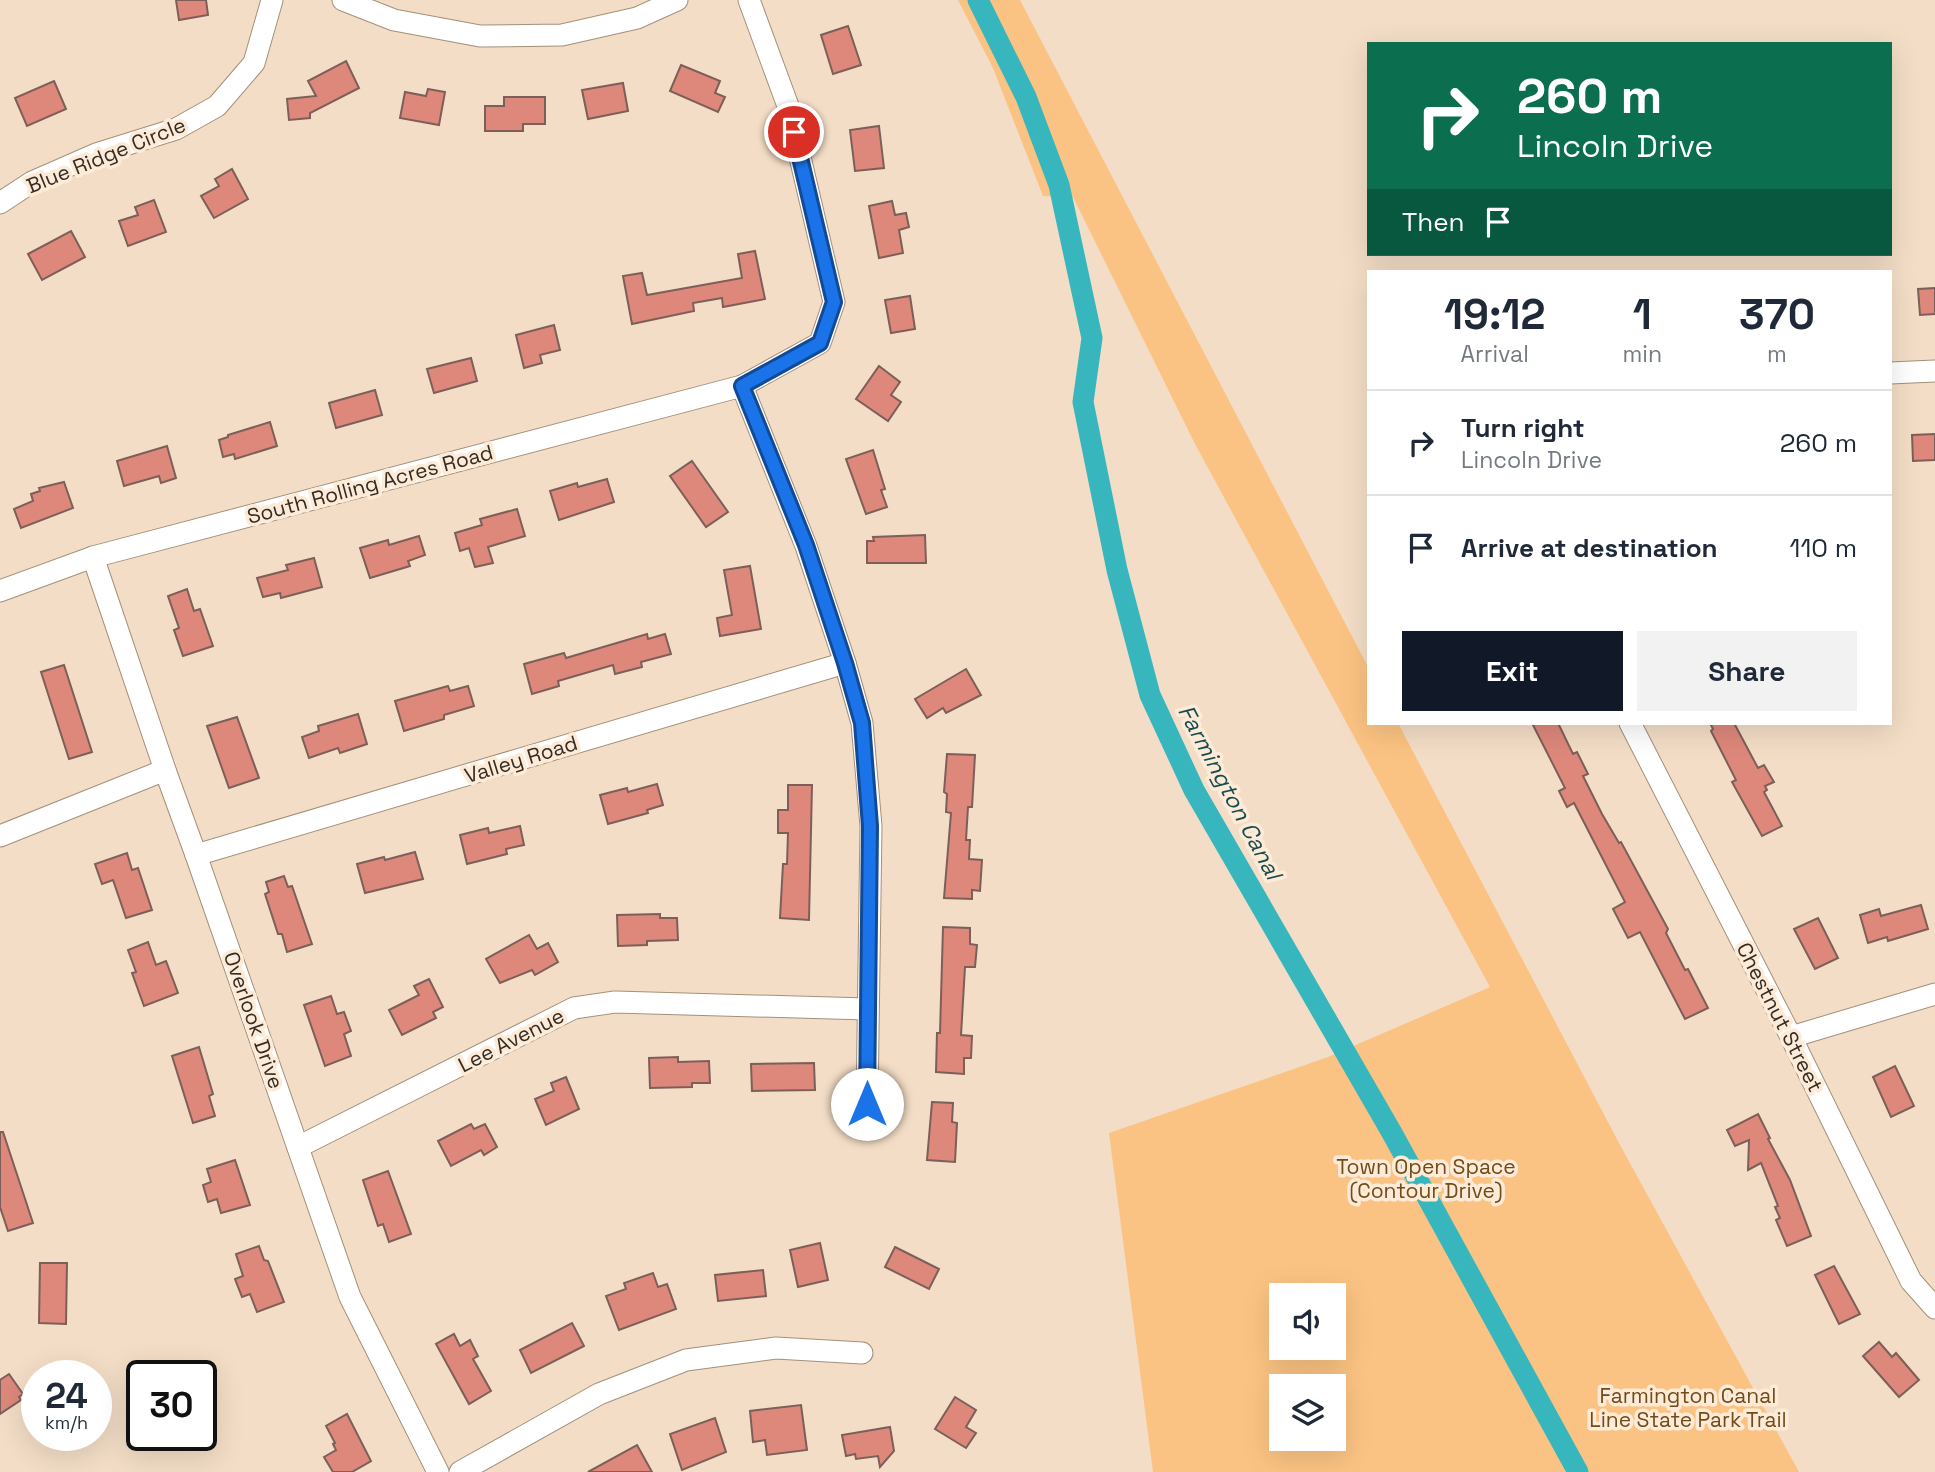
<!DOCTYPE html>
<style>
body{margin:0;font-family:"Space Grotesk",sans-serif;background:#f2f2f3;color:#1f2937;height:100vh;display:flex;flex-direction:column;font-size:26px;white-space:nowrap}
*{box-sizing:border-box;margin:0}
p{font-size:23px;color:#747a83}
.icon{flex:none;width:38px;height:38px;fill:none;stroke:currentColor;stroke-width:2;stroke-linecap:round;stroke-linejoin:round}
.map{position:relative;flex:1;overflow:hidden}
.details{position:absolute;left:1367px;top:270px;width:525px;height:455px;display:flex;flex-direction:column;background:#fff;border-radius:0px;box-shadow:0 7px 28px #0002}
.details>*{flex:none}
.guide{position:absolute;left:1367px;top:42px;width:525px;height:214px;border-radius:0px;box-shadow:0 7px 28px #0002;background:#0b6e4f;color:#fff;overflow:hidden}
.tools{position:absolute;left:1269px;top:1283px;display:grid;gap:14px}
.tools a{display:grid;place-items:center;width:77px;height:77px;border-radius:0px;background:#fff;box-shadow:0 7px 28px #0002;font-size:35px}
.speed{position:absolute;left:21px;top:1360px;display:flex;gap:14px;font-size:35px;font-weight:700;text-align:center}
.speed>*{display:grid;place-content:center;width:91px;height:91px;border-radius:50%;background:#fff;box-shadow:0 7px 28px #0002;line-height:1}
.speed small{font-size:18px;font-weight:400}
.speed .limit{border:4px solid #111;border-radius:10px;background:#fff;color:#111}
.pin{position:absolute;display:grid;place-items:center;width:60px;height:60px;color:#fff;margin:-30px;border:4px solid #fff;border-radius:50%;box-shadow:0 2px 7px #0007}
.me{position:absolute;width:77px;margin:-38px;rotate:0deg;stroke-linejoin:round;filter:drop-shadow(0 0 5px #0008)}
.turn{display:flex;align-items:center;gap:24px;height:147px;padding:0 35px;font-size:32px}
.turn .icon{width:91px;height:91px;stroke-width:2.5}
.turn b{display:block;font-size:49px;line-height:60px}
.then{display:flex;align-items:center;height:66px;padding:0 35px;background:#0003;gap:14px;font-size:26px}
.eta{display:flex;justify-content:space-evenly;align-items:center;height:119px;text-align:center}
.eta b{font-size:42px;font-weight:600;line-height:49px}
.cta{display:flex;gap:14px;margin-top:auto;padding:14px 35px}
.cta a{flex:1;height:80px;border-radius:0px;background:#111827;color:#fff;font-size:28px;font-weight:600;line-height:80px;text-align:center}
.cta a+a{background:#f2f2f3;color:#1f2937}
ul{padding:0;list-style:none}
li{display:flex;align-items:center;gap:21px;height:105px;padding:0 35px;border-top:2px solid #e0e1e3}
li div{flex:1}
li b{display:block;font-size:26px}
li em{font-style:normal}
.map>svg:first-child{display:block}
.green{fill:#fbc383;fill-rule:evenodd}
.lines{fill:none;stroke-linecap:round;stroke-linejoin:round}
.canal{stroke:#37b7bd;stroke-width:21}
.building{fill:#dd887b;stroke:#7d5f5a;stroke-width:2}
.minor-casing{stroke:#a4907a;stroke-width:23}
.minor{stroke:#fff;stroke-width:21}
.route-casing{stroke:#114b97;stroke-width:18}
.route{stroke:#1a73e8;stroke-width:12}
.labels{text-anchor:middle;dominant-baseline:central;stroke-width:7;stroke-linejoin:round;paint-order:stroke}
.street-label{font-size:21px;fill:#352d24;stroke:#fdebd8}
.park-label{font-size:21px;fill:#714b19;stroke:#fdebd8}
.water-label{font-size:23px;font-style:italic;fill:#184d50;stroke:#fdebd8}
</style>
<div class="map">
<svg width="1935" height="1472" viewBox="0 0 1935 1472">
<rect width="100%" height="100%" fill="#f3ddc6"/>
<path class="green" d="M958 0H1020L1368 667V723H1398L1619 1143 1799 1472H1153L1109 1133 1328 1057 1490 987 1195 444 1073 197 1043 196 993 68ZM1281 1295H1334V1348H1281ZM1281 1386H1334V1438H1281Z"/>
<g class="lines">
<polyline class="canal" points="978,0 1026,97 1059,185 1092,338 1083,402 1117,570 1150,695 1194,790 1392,1133 1578,1472"/>
</g>
<g class="building">
<polygon points="176,0 206,0 208,15 179,20"/>
<polygon points="848,26 861,65 833,74 821,35"/>
<polygon points="346,61 359,88 310,113 310,118 289,120 287,99 316,96 308,81"/>
<polygon points="681,65 720,81 715,93 725,97 718,112 670,91"/>
<polygon points="54,81 66,109 27,126 15,98"/>
<polygon points="623,83 628,111 588,119 582,90"/>
<polygon points="428,89 445,92 439,125 400,118 405,92 426,96"/>
<polygon points="504,97 545,97 545,124 523,124 523,131 485,131 485,106 504,106"/>
<polygon points="879,126 884,168 855,171 850,130"/>
<polygon points="232,169 248,199 214,218 201,196 219,186 215,179"/>
<polygon points="154,200 166,232 128,246 119,221 138,215 135,207"/>
<polygon points="892,201 895,215 906,213 909,227 899,230 903,253 879,258 869,206"/>
<polygon points="71,231 85,257 42,280 28,254"/>
<polygon points="755,251 765,299 723,307 722,298 693,303 694,311 632,324 623,276 642,273 647,295 742,278 738,254"/>
<polygon points="1935,288 1935,314 1920,315 1918,289"/>
<polygon points="910,296 915,329 891,333 885,300"/>
<polygon points="554,325 560,350 540,355 542,363 524,368 516,335"/>
<polygon points="471,358 477,381 434,393 427,369"/>
<polygon points="879,366 900,382 891,395 901,402 888,421 856,399"/>
<polygon points="375,390 382,415 336,428 329,403"/>
<polygon points="270,422 277,446 235,459 234,454 223,457 219,440 228,437 228,435"/>
<polygon points="1935,434 1935,460 1913,461 1912,435"/>
<polygon points="167,446 176,478 161,483 159,476 124,486 117,461"/>
<polygon points="873,450 885,489 881,490 887,507 866,514 846,459"/>
<polygon points="692,461 728,512 706,527 670,476"/>
<polygon points="607,479 614,502 559,520 550,491 577,483 578,487"/>
<polygon points="64,482 73,508 21,528 14,509 33,501 31,494 40,491 39,488"/>
<polygon points="517,509 525,536 488,547 493,563 475,567 469,548 460,551 455,533 482,525 480,519"/>
<polygon points="925,535 926,563 867,563 867,541 874,541 873,537"/>
<polygon points="419,536 425,555 408,561 410,566 370,578 360,548 388,540 389,545"/>
<polygon points="314,558 322,587 281,598 280,593 263,597 257,578 288,570 286,565"/>
<polygon points="750,566 761,629 720,636 717,618 732,615 724,570"/>
<polygon points="187,589 194,611 200,609 213,646 183,656 174,630 179,628 168,596"/>
<polygon points="647,634 648,639 665,634 671,654 641,662 642,667 615,674 613,665 558,681 559,686 532,694 524,664 564,653 566,658"/>
<polygon points="64,665 92,752 69,759 41,672"/>
<polygon points="966,669 981,695 946,713 943,708 927,718 915,699"/>
<polygon points="448,686 450,691 468,686 474,706 444,715 444,719 404,731 395,701"/>
<polygon points="358,714 367,744 340,753 338,748 309,758 302,737 319,731 318,726"/>
<polygon points="237,717 259,778 229,788 207,726"/>
<polygon points="1532,723 1558,723 1573,754 1577,752 1588,774 1583,776 1602,814 1619,843 1621,842 1668,929 1666,933 1685,970 1688,969 1708,1008 1685,1019 1640,932 1628,938 1613,909 1625,902 1574,803 1567,807 1559,791 1565,788"/>
<polygon points="1710,723 1734,723 1758,768 1764,765 1774,782 1765,786 1767,790 1764,792 1782,826 1762,836 1732,782 1736,780 1711,731 1713,729"/>
<polygon points="947,754 975,755 972,807 968,807 966,840 970,840 969,859 982,860 980,891 972,890 972,899 944,898 951,813 946,812 947,794 944,792"/>
<polygon points="657,784 663,805 647,810 648,813 608,824 600,795 627,788 628,792"/>
<polygon points="788,785 812,785 809,920 780,918 783,864 787,864 788,833 778,833 778,810 788,810"/>
<polygon points="520,826 524,845 506,849 507,854 467,864 460,835 488,828 489,833"/>
<polygon points="415,852 423,879 365,893 357,864 384,857 385,860"/>
<polygon points="127,853 132,870 138,868 152,910 126,918 113,880 102,884 95,864"/>
<polygon points="284,876 288,887 292,886 312,944 287,952 282,934 278,934 265,894 269,892 266,882"/>
<polygon points="1921,905 1928,929 1888,941 1887,937 1868,943 1860,915 1879,909 1881,916"/>
<polygon points="660,914 660,918 677,918 678,940 647,941 647,945 618,946 617,915"/>
<polygon points="1818,918 1838,958 1815,969 1794,929"/>
<polygon points="943,927 970,928 970,944 977,945 975,967 965,967 961,1035 972,1036 971,1058 964,1058 964,1074 936,1072 937,1033 940,1033"/>
<polygon points="529,935 537,949 548,943 558,962 535,975 532,970 500,983 486,959"/>
<polygon points="148,942 156,965 166,961 178,993 144,1006 132,973 136,972 128,950"/>
<polygon points="429,979 443,1007 433,1012 436,1018 402,1035 389,1010 419,995 414,986"/>
<polygon points="331,996 337,1014 344,1012 351,1031 344,1034 351,1056 325,1066 304,1005"/>
<polygon points="199,1047 213,1094 209,1096 215,1116 193,1123 172,1056"/>
<polygon points="678,1057 678,1062 709,1061 710,1083 692,1083 692,1087 650,1088 649,1058"/>
<polygon points="814,1063 815,1090 752,1091 751,1064"/>
<polygon points="1895,1066 1914,1106 1891,1117 1873,1077"/>
<polygon points="566,1077 579,1109 546,1125 535,1099 554,1091 551,1083"/>
<polygon points="932,1102 953,1103 952,1122 957,1123 955,1162 927,1160"/>
<polygon points="1758,1114 1770,1138 1768,1139 1790,1180 1811,1236 1787,1246 1776,1220 1780,1218 1775,1207 1778,1206 1761,1163 1748,1170 1749,1140 1735,1146 1727,1130"/>
<polygon points="471,1124 474,1129 485,1124 497,1147 484,1155 481,1150 451,1166 438,1141"/>
<polygon points="0,1132 3,1132 33,1223 8,1231 0,1207"/>
<polygon points="235,1160 250,1205 221,1213 217,1199 208,1202 203,1185 211,1182 207,1169"/>
<polygon points="388,1171 411,1234 389,1242 383,1224 378,1226 363,1180"/>
<polygon points="820,1243 828,1280 798,1287 790,1250"/>
<polygon points="259,1246 264,1260 268,1261 284,1302 257,1312 250,1294 242,1297 235,1279 243,1276 236,1254"/>
<polygon points="895,1247 939,1269 929,1289 885,1267"/>
<polygon points="40,1263 67,1263 66,1324 39,1323"/>
<polygon points="1834,1266 1860,1314 1839,1324 1815,1275"/>
<polygon points="763,1270 766,1296 718,1301 715,1275"/>
<polygon points="653,1273 658,1287 667,1284 676,1309 619,1330 606,1296 626,1289 624,1283"/>
<polygon points="572,1323 584,1346 531,1373 520,1350"/>
<polygon points="454,1334 460,1346 470,1340 478,1356 473,1359 491,1391 469,1404 436,1344"/>
<polygon points="1879,1342 1892,1357 1896,1353 1919,1380 1899,1397 1863,1356"/>
<polygon points="9,1374 23,1394 19,1397 21,1400 0,1414 0,1380"/>
<polygon points="955,1397 976,1410 966,1427 976,1433 966,1448 935,1429"/>
<polygon points="801,1405 807,1450 767,1455 765,1440 753,1442 750,1411"/>
<polygon points="347,1414 371,1461 352,1472 333,1472 324,1457 336,1450 333,1444 335,1443 326,1426"/>
<polygon points="715,1418 726,1452 682,1470 670,1434"/>
<polygon points="890,1427 894,1451 880,1467 878,1456 856,1459 855,1454 846,1456 842,1435"/>
<polygon points="637,1445 652,1472 588,1472"/>
</g>
<g class="lines">
<defs>
<g id="minor">
<polyline points="343,0 394,20 480,36 562,35 637,18 677,0"/>
<polyline points="0,203 32,182 96,154 176,129 217,106 254,63 272,0"/>
<polyline points="1890,373 1935,371"/>
<polyline points="742,386 806,546 845,663 862,723 871,826 867,1104"/>
<polyline points="93,557 165,770 196,855 350,1297 438,1472"/>
<polyline points="0,591 93,557 742,386 820,343 834,302 788,106 749,0"/>
<polyline points="1630,723 1791,1037 1911,1281 1935,1308"/>
<polyline points="0,836 165,770"/>
<polyline points="196,855 845,663"/>
<polyline points="1791,1037 1935,994"/>
<polyline points="298,1147 574,1008 615,1002 867,1009"/>
<polyline points="460,1472 599,1394 686,1360 776,1348 862,1353"/>
</g>
</defs>
<use href="#minor" class="minor-casing"/>
<use href="#minor" class="minor"/>
</g>
<g class="lines">
<defs>
<polyline id="route" points="794,132 834,302 820,343 742,386 806,545 845,663 862,723 870,826 867,1104"/>
</defs>
<use href="#route" class="route-casing"/>
<use href="#route" class="route"/>
</g>
<g class="labels">
<g class="street-label">
<text transform="translate(106 155) rotate(-22)">Blue Ridge Circle</text>
<text transform="translate(370 484) rotate(-15)">South Rolling Acres Road</text>
<text transform="translate(521 759) rotate(-17)">Valley Road</text>
<text transform="translate(1780 1017) rotate(63)">Chestnut Street</text>
<text transform="translate(254 1020) rotate(71)">Overlook Drive</text>
<text transform="translate(511 1040) rotate(-27)">Lee Avenue</text>
</g>
<g class="park-label">
<text x="1426" y="1166">Town Open Space<tspan x="1426" dy="24">(Contour Drive)</tspan></text>
<text x="1688" y="1395">Farmington Canal<tspan x="1688" dy="24">Line State Park Trail</tspan></text>
</g>
<g class="water-label">
<text transform="translate(1230 792) rotate(62)">Farmington Canal</text>
</g>
</g>
</svg>
<div class="tools">
<a><svg class="icon" aria-label="sound" viewBox="0 0 24 24"><path d="M4 9h4l5-4v14l-5-4H4zM17 9q2 3 0 6"/></svg></a>
<a><svg class="icon" aria-label="layers" viewBox="0 0 24 24"><path d="M12 4l9 5-9 5-9-5zM3 14l9 5 9-5"/></svg></a>
</div>
<div class="speed"><div>24<small>km/h</small></div><div class="limit">30</div></div>
<div class="pin" style="left:794px;top:132px;background:#d93025"><svg class="icon" aria-label="arrive" viewBox="0 0 24 24"><path d="M6 21V4h12l-3 4 3 4H6"/></svg></div>
<svg class="me" style="left:867px;top:1104px" viewBox="-20 -20 40 40"><circle r="19" fill="#fff"/><path d="M0-13L10 11 0 6-10 11z" fill="#1a73e8"/></svg>
<div class="guide">
<div class="turn"><svg class="icon" aria-label="right" viewBox="0 0 24 24"><path d="M7 20v-9h11M14 6l5 5-5 5"/></svg><div><b>260 m</b>Lincoln Drive</div></div>
<div class="then">Then<svg class="icon" aria-label="arrive" viewBox="0 0 24 24"><path d="M6 21V4h12l-3 4 3 4H6"/></svg></div>
</div>
<section class="details">
<div class="eta">
<div><b>19:12</b><p>Arrival</p></div>
<div><b>1</b><p>min</p></div>
<div><b>370</b><p>m</p></div>
</div>
<ul>
<li><svg class="icon" aria-label="right" viewBox="0 0 24 24"><path d="M7 20v-9h11M14 6l5 5-5 5"/></svg><div><b>Turn right</b><p>Lincoln Drive</p></div><em>260 m</em></li>
<li><svg class="icon" aria-label="arrive" viewBox="0 0 24 24"><path d="M6 21V4h12l-3 4 3 4H6"/></svg><div><b>Arrive at destination</b></div><em>110 m</em></li>
</ul>
<div class="cta"><a>Exit</a><a>Share</a></div>
</section>
</div>
